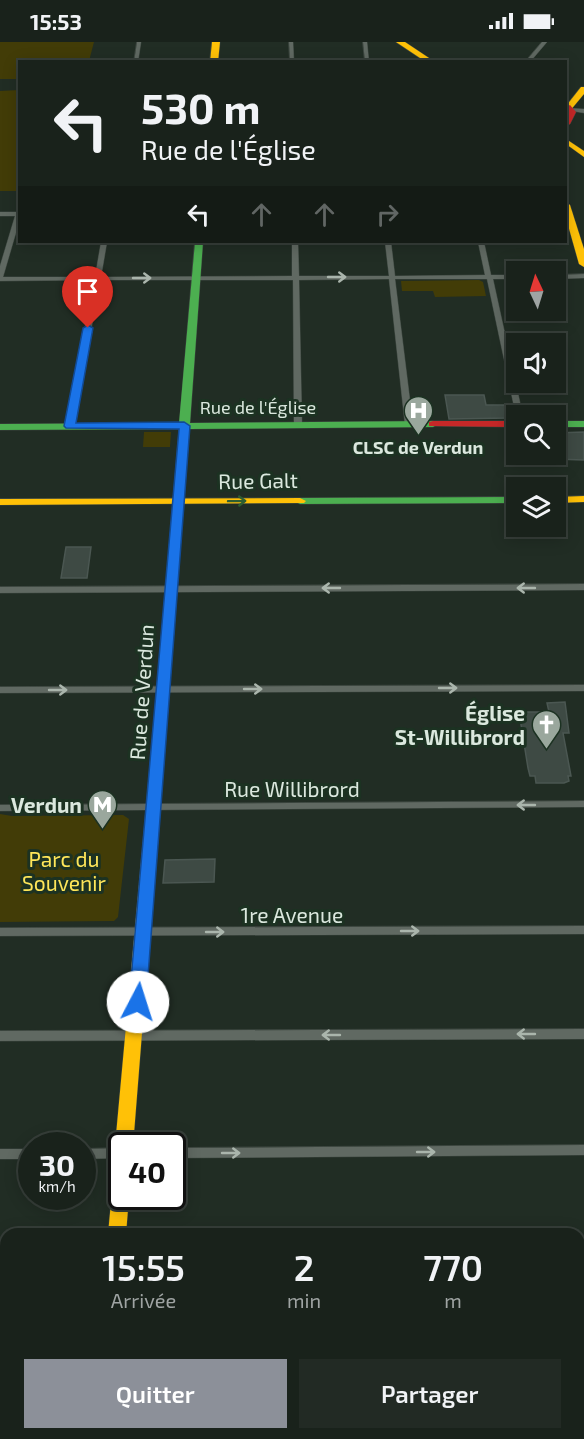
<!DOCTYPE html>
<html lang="fr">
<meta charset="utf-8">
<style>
body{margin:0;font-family:"Exo 2",sans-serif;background:#222a24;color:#f1f3f6;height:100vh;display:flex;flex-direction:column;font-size:22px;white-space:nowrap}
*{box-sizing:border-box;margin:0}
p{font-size:20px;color:#9fa4a3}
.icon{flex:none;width:33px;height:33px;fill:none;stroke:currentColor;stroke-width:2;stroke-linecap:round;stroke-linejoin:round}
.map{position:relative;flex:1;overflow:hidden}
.side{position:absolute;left:0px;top:1186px;width:585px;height:212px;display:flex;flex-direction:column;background:#19221b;border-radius:18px 18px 0 0;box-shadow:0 3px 15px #0003,0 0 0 2px #373f3a}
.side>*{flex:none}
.guide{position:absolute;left:18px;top:18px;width:549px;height:183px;border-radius:0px;box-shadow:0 3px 15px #0003,0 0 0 2px #373f3a;background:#19221b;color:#f1f3f6;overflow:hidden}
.needle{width:39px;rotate:356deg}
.tools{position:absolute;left:506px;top:219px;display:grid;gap:12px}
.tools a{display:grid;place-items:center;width:60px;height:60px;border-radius:0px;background:#19221b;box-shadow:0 3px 15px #0003,0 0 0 2px #373f3a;font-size:30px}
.speed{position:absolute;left:18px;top:1090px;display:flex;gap:12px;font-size:30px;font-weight:700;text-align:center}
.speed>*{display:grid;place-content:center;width:78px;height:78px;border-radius:50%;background:#19221b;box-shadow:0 3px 15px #0003,0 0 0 2px #373f3a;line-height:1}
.speed small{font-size:15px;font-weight:400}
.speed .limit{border:3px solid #111;border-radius:9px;background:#fff;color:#111}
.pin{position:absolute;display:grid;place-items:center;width:51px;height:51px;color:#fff;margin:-62px -26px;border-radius:50% 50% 50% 0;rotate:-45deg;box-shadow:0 0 6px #0007}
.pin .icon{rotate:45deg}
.me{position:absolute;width:66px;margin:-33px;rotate:5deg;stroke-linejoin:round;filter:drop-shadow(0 0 4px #0008)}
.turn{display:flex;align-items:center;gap:21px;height:126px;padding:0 24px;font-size:27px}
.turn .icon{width:78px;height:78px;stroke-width:2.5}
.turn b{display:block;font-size:42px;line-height:51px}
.lanes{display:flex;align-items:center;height:57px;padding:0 24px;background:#0003;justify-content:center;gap:30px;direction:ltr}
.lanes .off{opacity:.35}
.eta{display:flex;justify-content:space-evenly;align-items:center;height:102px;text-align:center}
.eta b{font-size:36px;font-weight:600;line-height:42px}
.button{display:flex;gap:12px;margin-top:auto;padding:12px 24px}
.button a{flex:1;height:69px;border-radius:0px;background:#8c9099;color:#fff;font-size:24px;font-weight:600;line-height:69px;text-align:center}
.button a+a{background:#222a24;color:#f1f3f6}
.status{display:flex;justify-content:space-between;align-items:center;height:42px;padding:0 30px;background:#19221b;direction:ltr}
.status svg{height:16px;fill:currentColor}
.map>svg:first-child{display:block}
.green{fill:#423c07}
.building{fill:#3e4a44;stroke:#4b5752;stroke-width:1.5}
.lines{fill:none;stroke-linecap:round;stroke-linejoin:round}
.street-casing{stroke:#3d4740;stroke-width:1}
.fast-casing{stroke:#3d4740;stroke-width:1}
.slow-casing{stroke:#3d4740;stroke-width:1}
.jam-casing{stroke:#3d4740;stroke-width:1}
.street{fill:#606962;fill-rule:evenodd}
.fast{fill:#4caf50;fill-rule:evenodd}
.slow{fill:#ffc107;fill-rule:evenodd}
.jam{fill:#c62828;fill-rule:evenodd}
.oneway{stroke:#aab5ac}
.oneway2{stroke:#2d5e32}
.route{fill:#1a73e8;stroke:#114b97;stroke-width:1.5}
.labels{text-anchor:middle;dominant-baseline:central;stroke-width:6;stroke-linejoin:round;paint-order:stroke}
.far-street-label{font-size:18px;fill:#dbe8de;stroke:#1c3222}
.far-poi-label{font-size:18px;font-weight:bold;fill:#dbe8de;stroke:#1c3222}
.street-label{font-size:21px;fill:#dbe8de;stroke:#1c3222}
.poi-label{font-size:21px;font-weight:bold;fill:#dbe8de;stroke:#1c3222;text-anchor:end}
.park-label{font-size:21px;fill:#fee659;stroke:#1c3222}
</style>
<div class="status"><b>15:53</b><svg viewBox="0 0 49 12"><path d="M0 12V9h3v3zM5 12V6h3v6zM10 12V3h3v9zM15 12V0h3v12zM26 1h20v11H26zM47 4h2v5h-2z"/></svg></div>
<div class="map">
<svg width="584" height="1397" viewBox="0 0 584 1397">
<rect width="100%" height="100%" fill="#212d24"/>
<g class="green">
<polygon points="0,0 94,0 89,19 20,20 19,37 0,37"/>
<polygon points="19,48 19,149 0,149 0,49"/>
<polygon points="479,238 483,240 486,254 435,255 433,249 402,249 401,239"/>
<polygon points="144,390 171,390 170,405 143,405"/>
<polygon points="0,772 12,774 123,773 129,777 118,875 114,879 0,880"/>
</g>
<g class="building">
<polygon points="445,353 484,353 486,363 506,363 509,376 449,377"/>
<polygon points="584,390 584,418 555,417 555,391"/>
<polygon points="66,505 91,505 87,536 61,536"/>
<polygon points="565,660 569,691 563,691 571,734 568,734 569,739 564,741 536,741 535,734 530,734 528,726 519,670 549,670 547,661"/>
<polygon points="215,817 214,840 163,841 165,818"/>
</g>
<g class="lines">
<defs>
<g id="street">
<polygon points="137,0 141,0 138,20 134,20"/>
<polygon points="289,0 293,0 294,20 290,20"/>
<polygon points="363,0 367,0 369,20 365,20"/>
<polygon points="542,0 547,0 530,20 525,20"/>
<polygon points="566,66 584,67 584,71 566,68"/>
<polygon points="0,170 20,170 20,177 3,235 95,235 101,200 107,200 101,235 292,234 292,200 298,200 299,234 389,234 385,200 391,200 395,234 485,233 478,200 484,200 491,233 516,233 516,237 493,237 523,374 516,374 487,237 395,237 413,383 409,385 405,383 389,237 299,238 302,383 298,385 294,383 293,238 100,238 74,384 72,385 68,385 66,384 94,238 0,239 0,224 15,174 0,174"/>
<polygon points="584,232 584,236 555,237 555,233"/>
<polygon points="584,542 584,548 0,551 0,545"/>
<polygon points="584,643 584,649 0,651 0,645"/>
<polygon points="584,759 584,765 0,769 0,763"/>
<polygon points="584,884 584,892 0,894 0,886"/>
<polygon points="584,987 584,997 0,999 0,989"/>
<polygon points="584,1103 584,1113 172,1116 172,1106"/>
<polygon points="122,1106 122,1116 82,1117 82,1107"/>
<rect x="0" y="1107" width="32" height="10"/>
<rect x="579" y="1237" width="5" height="12"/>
<rect x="0" y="1241" width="6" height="12"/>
</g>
<g id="fast">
<polygon points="195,200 203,200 190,381 433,379 438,382 433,385 189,387 172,614 166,618 160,614 179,387 0,388 0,382 179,381"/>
<rect x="555" y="379" width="29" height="6"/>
<polygon points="516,455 516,461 300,462 294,459 300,456"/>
<polygon points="90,1392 110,1392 109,1397 89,1397"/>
</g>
<g id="slow">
<polygon points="212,0 220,0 218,20 210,20"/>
<polygon points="396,0 405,0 435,20 426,20"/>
<polygon points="581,45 584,45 584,52 569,70 566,70 566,64"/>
<polygon points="566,97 584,109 584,115 566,102"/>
<polygon points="566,160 570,163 584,207 584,225 579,222 566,176"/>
<polygon points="584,454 584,460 555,461 555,455"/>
<polygon points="300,456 306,459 304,461 0,463 0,457"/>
<polygon points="166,610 172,614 133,1104 122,1104 122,1111 118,1109 115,1104 160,614"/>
<polygon points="122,1131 122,1155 129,1155 126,1192 108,1192 113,1139 116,1133"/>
</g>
<g id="jam">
<polygon points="570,63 576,70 570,82 566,84 566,75 568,70 566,65"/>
<polygon points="433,379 516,379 516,385 429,384 429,380"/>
</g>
</defs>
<use href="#street" class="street-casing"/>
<use href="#fast" class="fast-casing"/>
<use href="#slow" class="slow-casing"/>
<use href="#jam" class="jam-casing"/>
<use href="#street" class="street"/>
<use href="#fast" class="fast"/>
<use href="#slow" class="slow"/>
<use href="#jam" class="jam"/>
</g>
<defs><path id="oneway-shaft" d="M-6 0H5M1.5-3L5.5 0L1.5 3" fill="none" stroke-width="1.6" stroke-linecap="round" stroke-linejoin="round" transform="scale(1.5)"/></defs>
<g class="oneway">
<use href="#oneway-shaft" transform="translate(337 235)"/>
<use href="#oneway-shaft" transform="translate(142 236)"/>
<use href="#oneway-shaft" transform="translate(331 546) rotate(180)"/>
<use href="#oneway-shaft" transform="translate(526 546) rotate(180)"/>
<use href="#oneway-shaft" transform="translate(448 646)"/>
<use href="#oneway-shaft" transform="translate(253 647)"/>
<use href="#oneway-shaft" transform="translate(58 648)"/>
<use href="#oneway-shaft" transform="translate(526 763) rotate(180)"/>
<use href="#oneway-shaft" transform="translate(410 889)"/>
<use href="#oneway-shaft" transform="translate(215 890)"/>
<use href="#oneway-shaft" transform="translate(526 992) rotate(180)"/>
<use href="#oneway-shaft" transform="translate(331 993) rotate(180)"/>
<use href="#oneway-shaft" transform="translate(426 1110)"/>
<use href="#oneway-shaft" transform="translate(231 1111)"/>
</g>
<use class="oneway2" href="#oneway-shaft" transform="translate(237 459) rotate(-1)"/>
<polygon class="route" points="88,283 93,286 76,381 184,380 190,384 146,960 143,965 138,967 132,965 129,960 179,387 66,386 64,384 83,286"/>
<defs>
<symbol id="hospital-pin" viewBox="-11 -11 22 30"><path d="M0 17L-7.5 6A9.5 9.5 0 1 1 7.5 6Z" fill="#9aa79d" stroke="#1c3222"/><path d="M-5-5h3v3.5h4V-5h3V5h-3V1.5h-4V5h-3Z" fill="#fff"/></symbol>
<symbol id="church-pin" viewBox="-11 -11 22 30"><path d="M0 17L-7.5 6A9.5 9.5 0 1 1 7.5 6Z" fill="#9aa79d" stroke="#1c3222"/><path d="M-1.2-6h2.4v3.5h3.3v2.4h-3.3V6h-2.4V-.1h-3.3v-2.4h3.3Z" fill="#fff"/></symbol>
<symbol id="metro-pin" viewBox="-11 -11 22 30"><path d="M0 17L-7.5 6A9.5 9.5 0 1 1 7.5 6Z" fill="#9aa79d" stroke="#1c3222"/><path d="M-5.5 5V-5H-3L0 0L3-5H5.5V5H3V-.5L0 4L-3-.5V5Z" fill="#fff"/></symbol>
</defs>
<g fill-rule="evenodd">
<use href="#hospital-pin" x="402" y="352" width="33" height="45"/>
<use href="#church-pin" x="530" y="666" width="33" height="45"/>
<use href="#metro-pin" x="86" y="746" width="33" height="45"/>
</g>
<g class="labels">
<g class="far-street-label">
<text x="258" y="365">Rue de l'Église</text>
</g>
<g class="far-poi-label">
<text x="418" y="405">CLSC de Verdun</text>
</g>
<g class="street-label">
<text transform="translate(258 438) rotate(-1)">Rue Galt</text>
<text transform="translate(141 650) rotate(-86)">Rue de Verdun</text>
<text x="292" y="746">Rue Willibrord</text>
<text x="292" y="872">1re Avenue</text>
</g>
<g class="poi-label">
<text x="525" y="670">Église<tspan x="525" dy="24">St-Willibrord</tspan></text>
<text x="82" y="762">Verdun</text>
</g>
<g class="park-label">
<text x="64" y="816">Parc du<tspan x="64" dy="24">Souvenir</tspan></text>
</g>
</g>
</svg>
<div class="tools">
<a><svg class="needle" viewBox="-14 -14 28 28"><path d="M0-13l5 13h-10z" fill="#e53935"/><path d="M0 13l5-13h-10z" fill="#9fa4a3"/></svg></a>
<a><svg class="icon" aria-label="sound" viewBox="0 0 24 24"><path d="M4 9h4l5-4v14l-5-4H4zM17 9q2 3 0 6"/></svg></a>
<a><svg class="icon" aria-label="search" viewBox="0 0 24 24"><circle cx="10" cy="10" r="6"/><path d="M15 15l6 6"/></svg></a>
<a><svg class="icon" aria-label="layers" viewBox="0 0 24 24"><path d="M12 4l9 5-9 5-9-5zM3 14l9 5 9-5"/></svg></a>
</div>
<div class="speed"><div>30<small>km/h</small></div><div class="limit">40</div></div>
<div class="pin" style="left:88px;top:286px;background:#d93025"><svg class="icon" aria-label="arrive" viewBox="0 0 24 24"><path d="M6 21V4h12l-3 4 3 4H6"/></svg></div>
<svg class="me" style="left:138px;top:960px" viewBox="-20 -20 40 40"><circle r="19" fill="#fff"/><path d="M0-13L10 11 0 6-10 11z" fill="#1a73e8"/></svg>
<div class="guide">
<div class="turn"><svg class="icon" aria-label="left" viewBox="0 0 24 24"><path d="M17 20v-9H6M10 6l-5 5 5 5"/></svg><div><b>530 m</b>Rue de l'Église</div></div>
<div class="lanes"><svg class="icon" aria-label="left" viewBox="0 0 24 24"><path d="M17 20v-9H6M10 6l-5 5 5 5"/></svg><svg class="icon off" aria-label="ahead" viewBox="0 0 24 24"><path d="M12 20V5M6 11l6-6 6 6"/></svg><svg class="icon off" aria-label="ahead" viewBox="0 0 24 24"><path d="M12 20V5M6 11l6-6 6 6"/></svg><svg class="icon off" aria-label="right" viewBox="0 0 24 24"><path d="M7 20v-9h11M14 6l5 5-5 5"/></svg></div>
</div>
<section class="side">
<div class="eta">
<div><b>15:55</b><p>Arrivée</p></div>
<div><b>2</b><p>min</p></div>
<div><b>770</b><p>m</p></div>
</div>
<div class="button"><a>Quitter</a><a>Partager</a></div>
</section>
</div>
